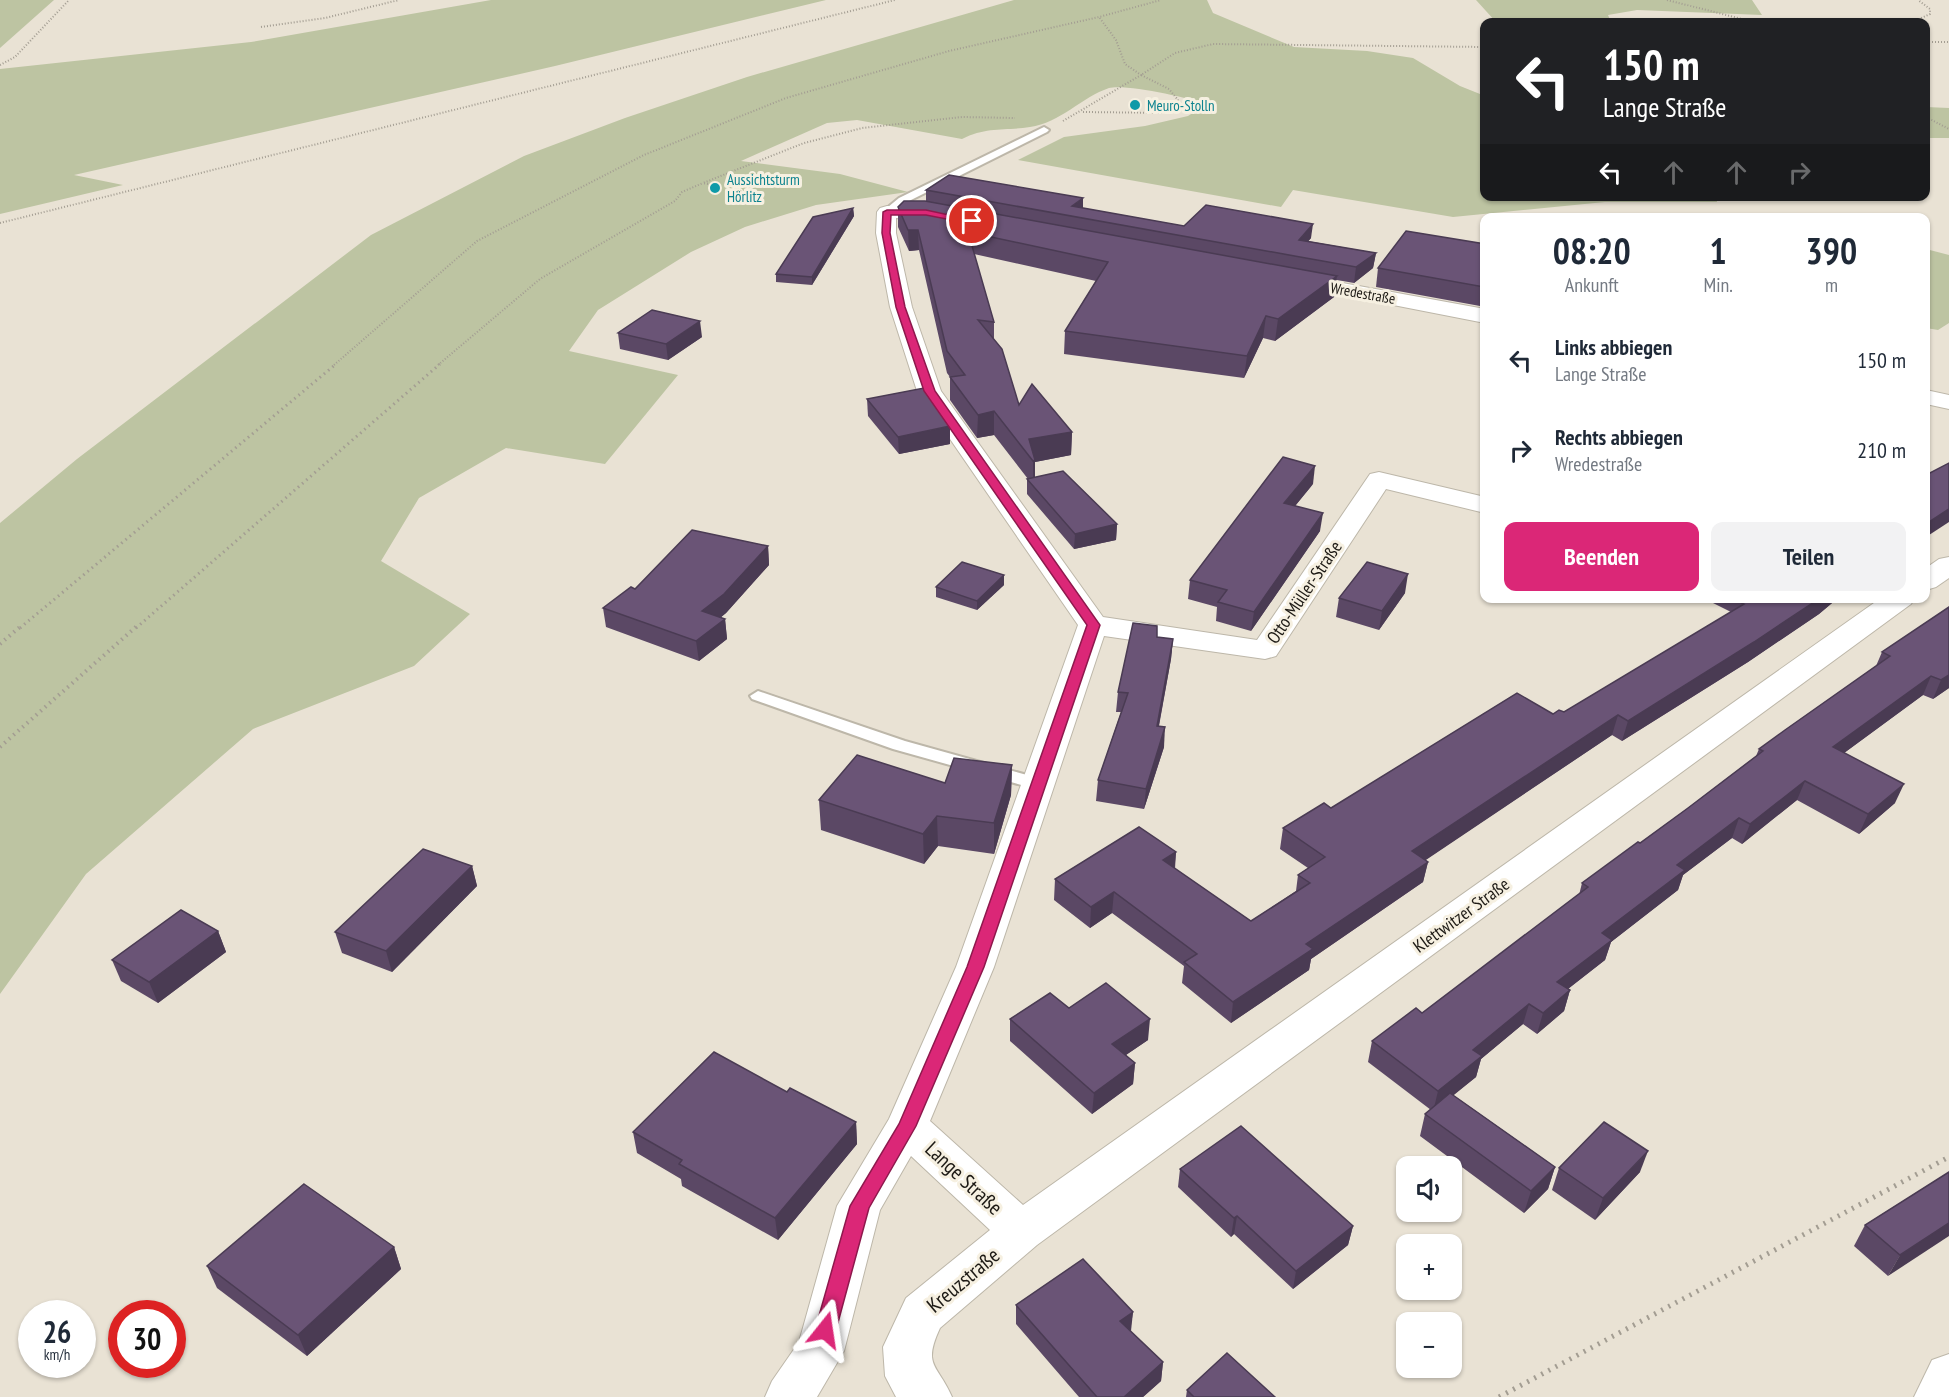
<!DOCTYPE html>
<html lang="de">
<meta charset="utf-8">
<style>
body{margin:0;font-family:"PT Sans Narrow",sans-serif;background:#f2f2f3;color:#1f2937;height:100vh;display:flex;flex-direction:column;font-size:22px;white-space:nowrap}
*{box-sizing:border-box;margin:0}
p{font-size:20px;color:#747a83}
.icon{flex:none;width:33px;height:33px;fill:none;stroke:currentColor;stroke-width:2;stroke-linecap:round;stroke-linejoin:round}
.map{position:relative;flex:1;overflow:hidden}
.panel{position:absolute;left:1480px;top:213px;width:450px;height:390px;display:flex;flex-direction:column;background:#fff;border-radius:12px;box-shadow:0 2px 4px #0004}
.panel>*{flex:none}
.banner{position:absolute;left:1480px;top:18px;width:450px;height:183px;border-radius:12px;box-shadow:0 2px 4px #0004;background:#202124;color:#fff;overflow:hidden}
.controls{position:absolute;left:1396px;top:1156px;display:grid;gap:12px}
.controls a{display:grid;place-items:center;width:66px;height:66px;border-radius:12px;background:#fff;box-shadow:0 2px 4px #0004;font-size:30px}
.speed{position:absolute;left:18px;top:1300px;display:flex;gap:12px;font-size:30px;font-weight:700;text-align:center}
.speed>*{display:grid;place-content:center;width:78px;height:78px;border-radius:50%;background:#fff;box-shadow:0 2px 4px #0004;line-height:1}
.speed small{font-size:15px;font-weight:400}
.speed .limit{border:9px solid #d22;background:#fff;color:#111}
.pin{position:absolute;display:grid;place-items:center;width:51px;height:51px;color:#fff;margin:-26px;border:3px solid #fff;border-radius:50%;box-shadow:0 2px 6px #0007}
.me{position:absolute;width:66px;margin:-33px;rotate:15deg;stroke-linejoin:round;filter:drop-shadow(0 0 4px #0008)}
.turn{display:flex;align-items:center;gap:21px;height:126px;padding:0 24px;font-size:27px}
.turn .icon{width:78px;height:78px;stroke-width:2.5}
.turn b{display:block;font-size:42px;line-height:51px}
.lanes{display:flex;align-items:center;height:57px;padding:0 24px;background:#0003;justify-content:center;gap:30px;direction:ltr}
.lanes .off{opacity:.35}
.eta{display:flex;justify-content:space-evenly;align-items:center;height:102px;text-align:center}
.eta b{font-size:36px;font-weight:700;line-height:42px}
.cta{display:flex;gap:12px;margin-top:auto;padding:12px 24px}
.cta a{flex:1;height:69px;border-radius:12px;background:#db2777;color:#fff;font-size:24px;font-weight:700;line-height:69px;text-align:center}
.cta a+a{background:#f2f2f3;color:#1f2937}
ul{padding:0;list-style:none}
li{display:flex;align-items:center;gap:18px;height:90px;padding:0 24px}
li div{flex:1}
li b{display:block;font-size:22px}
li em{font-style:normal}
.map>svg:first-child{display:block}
.green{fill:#bdc4a2}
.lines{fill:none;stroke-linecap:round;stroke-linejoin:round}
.lane-casing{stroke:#bdb7a9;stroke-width:4}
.street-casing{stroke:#bdb7a9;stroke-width:2}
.path-far3{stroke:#a39d92;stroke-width:2;stroke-dasharray:1 2;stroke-linecap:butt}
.path-far2{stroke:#a39d92;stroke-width:3;stroke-dasharray:1.5 4;stroke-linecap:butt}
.path-far1{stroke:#a39d92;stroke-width:4;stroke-dasharray:1.5 4.5;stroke-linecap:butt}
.path{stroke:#a39d92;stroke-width:5;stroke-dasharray:2 6;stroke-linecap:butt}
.lane{fill:#fff;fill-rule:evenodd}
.street{fill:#fff;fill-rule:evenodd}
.wall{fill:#5b4865}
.shaded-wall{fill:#4a3b53}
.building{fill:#6a5476;stroke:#4a3b53;stroke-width:1.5}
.route{fill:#db2777;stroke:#8e194d;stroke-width:1.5}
.culture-dot{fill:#0f9aa8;stroke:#f6f0e1;stroke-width:2}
.labels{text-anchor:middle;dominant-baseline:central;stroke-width:6;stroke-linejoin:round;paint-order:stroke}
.far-culture-label{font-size:15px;fill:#0d838f;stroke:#f6f0e1;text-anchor:start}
.far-street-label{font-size:15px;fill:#1d1a15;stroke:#f6f0e1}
.street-label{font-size:18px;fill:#1d1a15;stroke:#f6f0e1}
.near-street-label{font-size:21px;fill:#1d1a15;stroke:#f6f0e1}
</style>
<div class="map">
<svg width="1949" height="1397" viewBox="0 0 1949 1397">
<rect width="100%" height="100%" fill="#e9e2d4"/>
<g class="green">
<polygon points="0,0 54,0 0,48"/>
<polygon points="491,0 826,0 555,66 74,175 123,185 0,214 0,69 251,42"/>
<path d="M1014 0H1207L1213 13 1294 47 1367 51 1413 58 1460 86 1485 96V196H1716L1717 202H1605L1453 217 1293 190 1281 207 1018 160 1064 137 1145 126 1188 116 1205 105C1190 97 1125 84 1109 88 1082 97 1060 123 1030 127 1005 131 987 126 962 139L857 120 827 123 741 161 840 174 908 192 816 205 745 227 691 252 598 310 569 351 678 375 605 464 506 448 419 498 381 561 470 614 414 666 253 729 86 874 0 994V523L77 459 371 235 524 156 625 118 747 77Z"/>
<polygon points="1476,0 1752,0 1762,15 1637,10 1608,15 1611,22 1496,22"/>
<polygon points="1926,107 1949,108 1949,138 1926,138"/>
<polygon points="1926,249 1949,255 1949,323 1938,330 1926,328"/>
</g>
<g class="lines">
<defs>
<g id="lane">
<polygon points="1044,127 1049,130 1047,132 907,202 891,214 882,212 899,198"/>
<polygon points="758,691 905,741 1045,780 1048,784 1045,788 1039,790 893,749 752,699 750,696"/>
</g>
<g id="street">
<path d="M887 206 926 207 947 211 950 215 947 219 940 221 896 218V233L912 307 941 391 1103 617 1257 640 1370 474 1379 472 1485 497V513L1386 489 1276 656 1265 659 1104 636 994 967 930 1121 1023 1205 1881 598H1915L1911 604 1037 1245 940 1328C922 1367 938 1364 952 1397H896L885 1376 883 1347 906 1298 990 1230 911 1156 880 1210 844 1351 817 1397H765L772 1381 799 1342 837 1206 889 1119 956 967 1078 625 917 391 890 307 876 233 877 212 880 208Z"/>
<polygon points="1293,274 1485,309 1485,323 1286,284 1282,280 1286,276"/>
<polygon points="1926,390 1949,395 1949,409 1926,404"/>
<polygon points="1949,557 1949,578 1936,587 1926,590 1926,568 1939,559"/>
<polygon points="1949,1354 1949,1397 1914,1397 1932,1360"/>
</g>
</defs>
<use href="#lane" class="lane-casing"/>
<use href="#street" class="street-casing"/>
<g class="path-far3">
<polyline points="1667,0 1754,22"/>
<polyline points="1913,22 1930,14 1930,9 1918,0"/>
<polyline points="261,27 325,18 399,0"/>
<polyline points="1926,42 1949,42"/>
<polyline points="0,65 15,57 69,0"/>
<polyline points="1083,112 1171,113 1178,100 1169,89 1141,75 1175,53 1213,44 1485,47"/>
<polyline points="1926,117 1949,129"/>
<polyline points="1063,121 1141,75 1125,64 1116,40 1099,17"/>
<polyline points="708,184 703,183 804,143 862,128 962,117 1015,118"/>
<polyline points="0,223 895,0"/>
<polyline points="334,365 477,241 644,155 786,98 949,51 1099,17 1161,0"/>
<polyline points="438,365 540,279 675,201 682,192 703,183"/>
</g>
<g class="path-far2">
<polyline points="20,628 336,364"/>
<polyline points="136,628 440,364"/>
</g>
<g class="path-far1">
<polyline points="0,644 21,626"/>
<polyline points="0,747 137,626"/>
</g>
<polyline class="path" points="1499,1397 1949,1157"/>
<use href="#lane" class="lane"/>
<use href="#street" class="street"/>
</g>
<g class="wall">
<polygon points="926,190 1083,208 1184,226 1311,238 1308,241 1376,253 1373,268 1354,283 1337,280 1334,297 1275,341 1263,338 1244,378 1064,354 1065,331 1096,281 974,254 994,322 994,340 1019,405 1072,432 1071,455 1035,462 1035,477 1117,524 1116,540 1074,549 1027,494 1027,479 1028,479 994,435 977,438 950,400 950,377 947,373 919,250 909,251 898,227 898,207 926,201"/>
<polygon points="853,208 854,216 812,285 776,282 776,274"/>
<polygon points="1485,244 1485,298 1480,306 1376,287 1378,268"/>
<polygon points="618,333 702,337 668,360 620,349"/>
<polygon points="867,399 950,444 899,454 868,416"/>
<polygon points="1313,484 1295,506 1320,531 1251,631 1216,621 1217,607 1188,599 1190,580"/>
<polygon points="768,546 769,565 726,613 720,618 725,619 727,639 699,661 606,627 603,608 635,589"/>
<polygon points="1004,585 977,610 936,597 936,587"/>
<polygon points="1405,593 1379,630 1336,617 1339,598"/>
<polygon points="1709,598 1838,598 1819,614 1748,662 1622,741 1612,735 1425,860 1428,862 1423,882 1311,959 1309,970 1231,1023 1182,983 1184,966 1112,913 1090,928 1054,900 1055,879 1176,852 1175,869 1251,921 1296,891 1298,875 1308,868 1280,849 1283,828 1553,714 1564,712 1731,612 1709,601"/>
<polygon points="1949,607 1949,688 1933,699 1923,695 1844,753 1895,803 1859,834 1797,800 1742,844 1732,838 1683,875 1678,890 1611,942 1605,960 1568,989 1570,990 1564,1011 1537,1034 1523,1024 1481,1059 1476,1077 1453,1095 1555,1167 1548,1189 1524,1213 1420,1136 1425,1114 1431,1110 1368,1062 1372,1041 1422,1013 1579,895 1582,883 1640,843 1688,808 1756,756 1759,749 1876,666 1882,652"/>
<polygon points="1157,637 1173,639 1171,659 1159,726 1164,747 1144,809 1096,801 1098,780 1121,712 1116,712 1118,692"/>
<polygon points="1012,765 1011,795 994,854 938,846 924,864 821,830 819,800 945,783"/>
<polygon points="472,866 477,886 392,972 342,953 335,932"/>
<polygon points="218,931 226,952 158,1003 121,981 112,960"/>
<polygon points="1069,1008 1148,1040 1126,1055 1135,1063 1133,1084 1092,1114 1010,1041 1010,1019"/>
<polygon points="787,1092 856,1122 857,1144 778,1240 682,1186 681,1179 637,1153 633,1132"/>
<polygon points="1559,1168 1640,1172 1595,1220 1552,1190"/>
<polygon points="1180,1169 1353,1226 1348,1245 1293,1289 1234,1234 1231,1237 1178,1187"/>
<polygon points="1949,1172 1888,1276 1854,1246 1865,1225"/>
<polygon points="394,1247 401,1269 307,1356 217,1288 207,1266"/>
<polygon points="1016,1305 1133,1312 1130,1331 1163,1362 1161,1381 1143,1397 1079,1397 1016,1324"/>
<polygon points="1187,1390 1275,1397 1186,1397"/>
</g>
<g class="shaded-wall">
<polygon points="1083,198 1083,212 1072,206"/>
<polygon points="853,208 854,216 812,285 812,277"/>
<polygon points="1313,224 1311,238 1297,255 1299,240"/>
<polygon points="908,230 918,230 919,250 909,251"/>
<polygon points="1376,253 1373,268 1354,283 1356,267"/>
<polygon points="1337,276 1334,297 1275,341 1278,319"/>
<polygon points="1485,286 1485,298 1480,306 1484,287"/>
<polygon points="1266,316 1263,338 1244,378 1247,356"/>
<polygon points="700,321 702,337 668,360 666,344"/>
<polygon points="994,411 994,435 977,438 978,415"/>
<polygon points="950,426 950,444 899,454 898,437"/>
<polygon points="1072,432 1071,455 1035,462 1035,484 1033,485 1033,461 1029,439"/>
<polygon points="1315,466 1313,484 1282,522 1284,503"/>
<polygon points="1949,509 1949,522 1926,537 1926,524"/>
<polygon points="1323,513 1320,531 1251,631 1254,612"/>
<polygon points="1117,524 1116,540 1074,549 1075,534"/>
<polygon points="768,546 769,565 726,613 704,631 702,611"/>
<polygon points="1408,574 1405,593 1379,630 1382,611"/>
<polygon points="1004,575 1004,585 977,610 977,601"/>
<polygon points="1820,598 1838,598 1819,614 1748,662 1622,741 1628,721"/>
<polygon points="725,619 727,639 699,661 696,641"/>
<polygon points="1173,639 1171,659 1155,746 1157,726"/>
<polygon points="1949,675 1949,688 1933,699 1941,680"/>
<polygon points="1931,676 1923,695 1825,767 1833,747"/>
<polygon points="1618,715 1612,735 1408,872 1412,851"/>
<polygon points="1165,727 1164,747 1144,809 1146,789"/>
<polygon points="1012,765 1011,795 994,854 994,823"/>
<polygon points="1805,781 1797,800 1742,844 1750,824"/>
<polygon points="1904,784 1895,803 1859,834 1868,814"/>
<polygon points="937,816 938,846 924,864 923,834"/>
<polygon points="1739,818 1732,838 1683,875 1678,890 1611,942 1605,960 1551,1002 1557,982 1602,933 1677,865"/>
<polygon points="1176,852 1174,873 1163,860"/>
<polygon points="1428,862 1423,882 1311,959 1309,970 1231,1023 1233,1002 1306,944"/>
<polygon points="472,866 477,886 392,972 386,951"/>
<polygon points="1114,892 1112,913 1090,928 1091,907"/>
<polygon points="218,931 226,952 158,1003 149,982"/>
<polygon points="1570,990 1564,1011 1537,1034 1543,1013"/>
<polygon points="1529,1004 1523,1024 1481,1059 1476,1077 1433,1112 1438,1091 1473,1050"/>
<polygon points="1150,1019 1148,1040 1111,1065 1112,1044"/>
<polygon points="1135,1063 1133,1084 1092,1114 1094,1093"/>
<polygon points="856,1122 857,1144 778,1240 775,1218"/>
<polygon points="1648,1151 1640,1172 1595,1220 1603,1198"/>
<polygon points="1555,1167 1548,1189 1524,1213 1531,1191"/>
<polygon points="1237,1216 1234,1234 1231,1237 1234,1218"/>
<polygon points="1949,1223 1949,1236 1888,1276 1900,1255"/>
<polygon points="1353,1226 1348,1245 1293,1289 1296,1271"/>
<polygon points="394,1247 401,1269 307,1356 298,1335"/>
<polygon points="1133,1312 1131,1331 1118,1340 1120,1321"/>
<polygon points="1163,1362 1161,1381 1143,1397 1124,1397"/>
</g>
<g class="building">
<polygon points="949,175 1083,198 1072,206 1184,226 1206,205 1313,224 1299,240 1376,253 1356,267 926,190"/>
<polygon points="904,201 925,201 1337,276 1278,319 1266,316 1247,356 1065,331 1108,262 968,232 994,322 978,320 1002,349 1019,405 1032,384 1072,432 1029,439 1035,460 1033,461 994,411 978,415 950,377 965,375 947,351 918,230 908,230 898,207"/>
<polygon points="853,208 812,277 776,274 813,217"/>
<polygon points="1406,231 1485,244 1485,286 1484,287 1378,268"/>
<polygon points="652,310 700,321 666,344 618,333"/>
<polygon points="924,388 950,426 898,437 867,399"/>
<polygon points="1283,457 1315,466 1284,503 1323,513 1254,612 1218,602 1227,590 1190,580"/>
<polygon points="1949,463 1949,509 1926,524 1926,475"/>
<polygon points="1063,471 1117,524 1075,534 1027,479"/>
<polygon points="692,530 768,546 724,594 702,611 725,619 696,641 603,608 631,587 635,589"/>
<polygon points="962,562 1004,575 977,601 936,587"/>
<polygon points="1367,562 1408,574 1382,611 1339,598"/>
<polygon points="1737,598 1820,598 1754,642 1628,721 1618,715 1412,851 1428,862 1306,944 1313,949 1233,1002 1184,962 1197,954 1114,892 1091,907 1055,879 1139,827 1176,852 1163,860 1251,921 1310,883 1298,875 1325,857 1283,828 1324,803 1331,808 1517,693 1553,714 1559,710 1564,712 1744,604 1735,600"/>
<polygon points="1949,607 1949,675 1941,680 1931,676 1833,747 1904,784 1868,814 1805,781 1750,824 1739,818 1677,865 1685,870 1602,933 1612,940 1557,982 1570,990 1543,1013 1529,1004 1473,1050 1482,1056 1438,1091 1372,1041 1416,1008 1422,1013 1588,887 1582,883 1638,842 1640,843 1688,808 1763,751 1759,749 1785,730 1890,656 1882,652"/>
<polygon points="1133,623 1157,626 1157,637 1173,639 1157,726 1165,727 1146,789 1098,780 1128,693 1118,692"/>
<polygon points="857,755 945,783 954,758 1012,765 994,823 937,816 923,834 819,800"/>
<polygon points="423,849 472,866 386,951 335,932"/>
<polygon points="181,910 218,931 149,982 112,960"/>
<polygon points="1106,983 1150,1019 1112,1044 1135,1063 1094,1093 1010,1019 1050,993 1069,1008"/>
<polygon points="714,1052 787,1092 790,1088 856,1122 775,1218 679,1164 682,1160 633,1132"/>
<polygon points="1450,1093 1555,1167 1531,1191 1425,1114"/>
<polygon points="1604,1122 1648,1151 1603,1198 1559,1168"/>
<polygon points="1241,1126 1353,1226 1296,1271 1237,1216 1234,1218 1180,1169"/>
<polygon points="1949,1172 1949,1223 1900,1255 1865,1225"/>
<polygon points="304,1184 394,1247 298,1335 207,1266"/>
<polygon points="1083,1259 1133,1312 1120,1321 1163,1362 1124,1397 1097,1397 1016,1305"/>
<polygon points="1227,1353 1275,1397 1194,1397 1187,1390"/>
</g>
<polygon class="route" points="887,210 926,210 977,221 972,224 926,215 891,215 890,233 905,307 935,391 1100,625 984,967 916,1126 869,1208 836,1330 833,1337 825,1340 818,1337 815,1330 850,1206 899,1124 967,967 1087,625 924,391 896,307 882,233 883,212"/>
<g class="culture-dot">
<circle cx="1135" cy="105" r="6"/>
<circle cx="715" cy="188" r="6"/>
</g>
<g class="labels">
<g class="far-culture-label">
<text x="1147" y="105">Meuro-Stolln</text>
<text x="727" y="179">Aussichtsturm<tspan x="727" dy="17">Hörlitz</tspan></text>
</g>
<g class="far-street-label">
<text transform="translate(1363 293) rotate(10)">Wredestraße</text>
</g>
<g class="street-label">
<text transform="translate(1304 592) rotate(-56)">Otto-Müller-Straße</text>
<text transform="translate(1461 915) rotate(-36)">Klettwitzer Straße</text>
</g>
<g class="near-street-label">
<text transform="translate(964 1178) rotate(43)">Lange Straße</text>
<text transform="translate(963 1280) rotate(-40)">Kreuzstraße</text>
</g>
</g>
</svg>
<div class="controls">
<a><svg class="icon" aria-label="sound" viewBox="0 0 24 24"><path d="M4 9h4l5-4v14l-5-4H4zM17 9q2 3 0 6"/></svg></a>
<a>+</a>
<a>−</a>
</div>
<div class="speed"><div>26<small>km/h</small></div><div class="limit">30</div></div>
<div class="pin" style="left:972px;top:221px;background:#d93025"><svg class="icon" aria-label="arrive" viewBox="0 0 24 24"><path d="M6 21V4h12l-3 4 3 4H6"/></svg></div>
<svg class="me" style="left:825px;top:1330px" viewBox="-20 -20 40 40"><path d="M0-17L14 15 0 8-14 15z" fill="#db2777" stroke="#fff" stroke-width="4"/></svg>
<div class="banner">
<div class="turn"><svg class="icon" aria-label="left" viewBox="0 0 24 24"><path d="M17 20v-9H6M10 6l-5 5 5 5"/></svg><div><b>150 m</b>Lange Straße</div></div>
<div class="lanes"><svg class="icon" aria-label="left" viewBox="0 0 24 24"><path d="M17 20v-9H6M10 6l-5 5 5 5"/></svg><svg class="icon off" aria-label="ahead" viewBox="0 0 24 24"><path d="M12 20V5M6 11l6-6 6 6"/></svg><svg class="icon off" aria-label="ahead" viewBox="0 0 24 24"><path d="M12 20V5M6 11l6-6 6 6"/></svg><svg class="icon off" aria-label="right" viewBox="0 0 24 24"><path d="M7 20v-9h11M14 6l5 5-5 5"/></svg></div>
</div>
<section class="panel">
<div class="eta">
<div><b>08:20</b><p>Ankunft</p></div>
<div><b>1</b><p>Min.</p></div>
<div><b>390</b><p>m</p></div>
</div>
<ul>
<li><svg class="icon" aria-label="left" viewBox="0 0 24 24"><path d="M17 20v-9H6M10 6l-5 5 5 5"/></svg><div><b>Links abbiegen</b><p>Lange Straße</p></div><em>150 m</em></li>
<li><svg class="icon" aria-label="right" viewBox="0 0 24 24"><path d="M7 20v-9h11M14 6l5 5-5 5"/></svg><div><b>Rechts abbiegen</b><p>Wredestraße</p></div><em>210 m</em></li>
</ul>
<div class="cta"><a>Beenden</a><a>Teilen</a></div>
</section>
</div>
